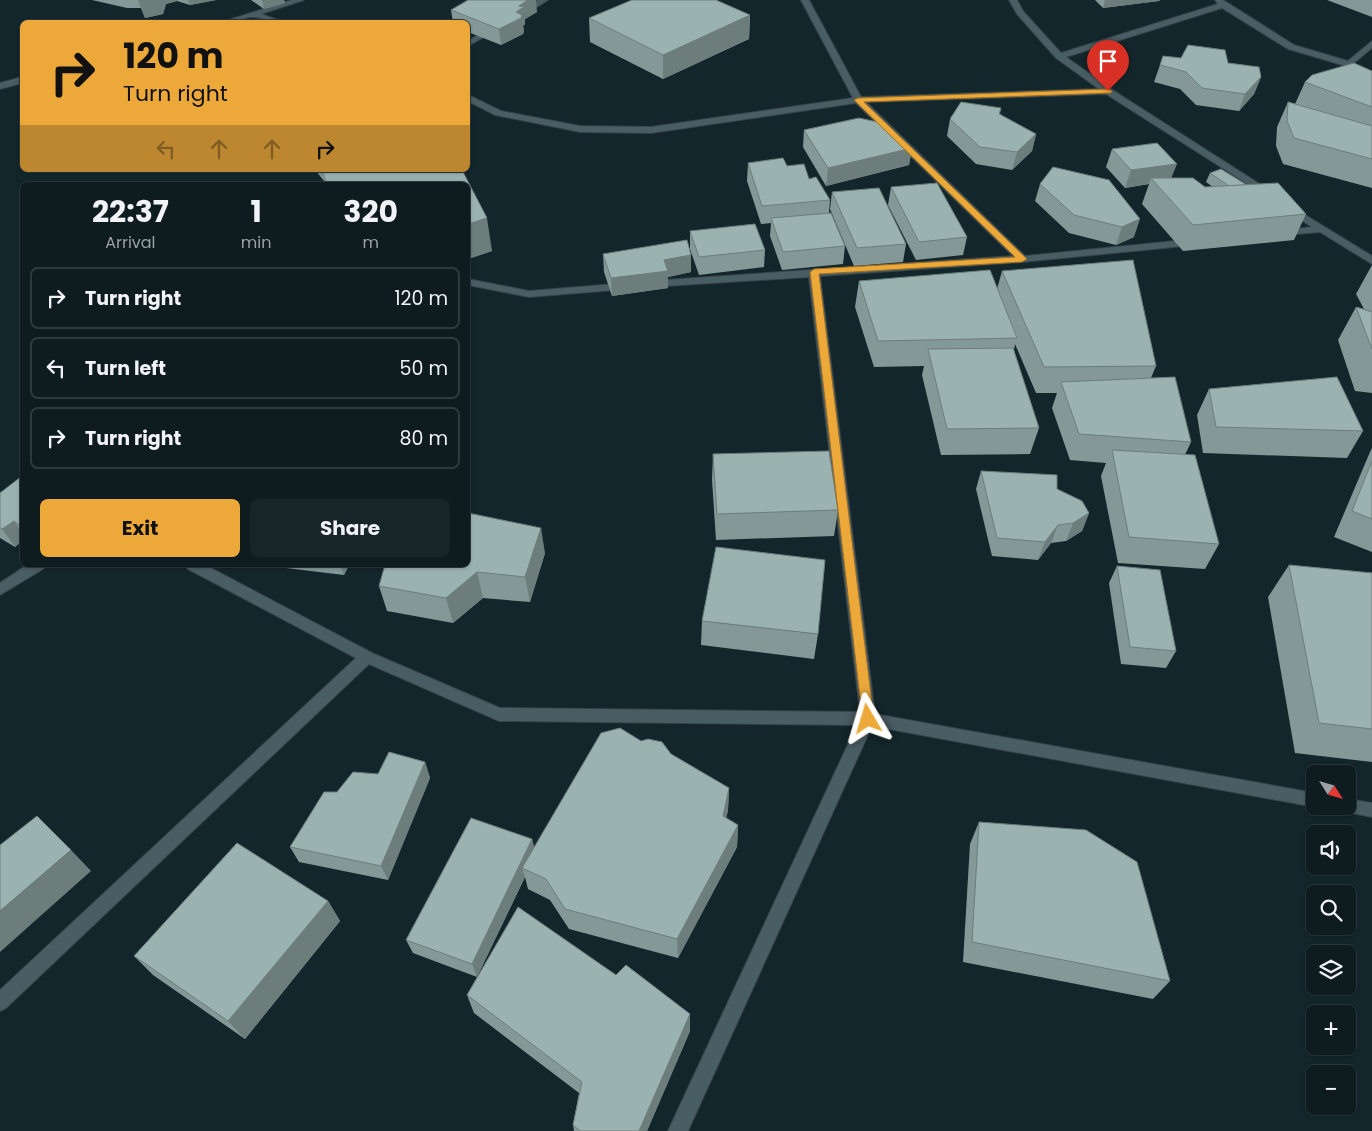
<!DOCTYPE html>
<meta charset="utf-8">
<style>
body{margin:0;font-family:Poppins,sans-serif;background:#172529;color:#f1f3f6;height:100vh;display:flex;flex-direction:column;font-size:19px;white-space:nowrap}
*{box-sizing:border-box;margin:0}
p{font-size:16px;color:#9ba1a5}
.icon{flex:none;width:28px;height:28px;fill:none;stroke:currentColor;stroke-width:2;stroke-linecap:round;stroke-linejoin:round}
.map{position:relative;flex:1;overflow:hidden}
.side{position:absolute;left:20px;top:182px;width:450px;height:385px;display:flex;flex-direction:column;background:#0e1c20;border-radius:8px;box-shadow:0 1px 4px #0004,0 0 0 1px #2e3a3e}
.side>*{flex:none}
.guide{position:absolute;left:20px;top:20px;width:450px;height:152px;border-radius:8px;box-shadow:0 1px 4px #0004,0 0 0 1px #2e3a3e;background:#eca93a;color:#111;overflow:hidden}
.needle{width:32px;rotate:127deg}
.fabs{position:absolute;left:1306px;top:765px;display:grid;gap:10px}
.fabs a{display:grid;place-items:center;width:50px;height:50px;border-radius:8px;background:#0e1c20;box-shadow:0 1px 4px #0004,0 0 0 1px #2e3a3e;font-size:25px}
.pin{position:absolute;display:grid;place-items:center;width:42px;height:42px;color:#fff;margin:-51px -21px;border-radius:50% 50% 50% 0;rotate:-45deg;box-shadow:0 0 5px #0007}
.pin .icon{rotate:45deg}
.me{position:absolute;width:55px;margin:-28px;rotate:353deg;stroke-linejoin:round;filter:drop-shadow(0 0 4px #0008)}
.turn{display:flex;align-items:center;gap:18px;height:105px;padding:0 20px;font-size:22px}
.turn .icon{width:65px;height:65px;stroke-width:2.5}
.turn b{display:block;font-size:35px;line-height:42px}
.lanes{display:flex;align-items:center;height:48px;padding:0 20px;background:#0003;justify-content:center;gap:25px;direction:ltr}
.lanes .off{opacity:.35}
.eta{display:flex;justify-content:space-evenly;align-items:center;height:85px;text-align:center}
.eta b{font-size:30px;font-weight:700;line-height:35px}
.action{display:flex;gap:10px;margin-top:auto;padding:10px 20px}
.action a{flex:1;height:58px;border-radius:8px;background:#eca93a;color:#111;font-size:20px;font-weight:700;line-height:58px;text-align:center}
.action a+a{background:#172529;color:#f1f3f6}
ul{padding:0;list-style:none}
li{display:flex;align-items:center;gap:15px;height:62px;margin:0 10px 8px;padding:0 10px;border:2px solid #2e3a3e;border-radius:8px}
li div{flex:1}
li b{display:block;font-size:19px}
li em{font-style:normal}
.map>svg:first-child{display:block}
.lines{fill:none;stroke-linecap:round;stroke-linejoin:round}
.minor-casing{stroke:#354348;stroke-width:2}
.minor{fill:#495d64;fill-rule:evenodd}
.wall{fill:#849997}
.shaded-wall{fill:#6c7d7b}
.building{fill:#9ab2b0;stroke:#6c7d7b}
.route{fill:#eca93a;stroke:#996e26}
</style>
<div class="map">
<svg width="1372" height="1131" viewBox="0 0 1372 1131">
<rect width="100%" height="100%" fill="#13262b"/>
<g class="lines">
<defs>
<g id="minor">
<path d="M292 0H304L261 14 278 20 279 22C269 22 258 16 250 17 240 19 232 23 222 22Z"/>
<polygon points="538,0 548,0 524,15 517,13"/>
<polygon points="801,0 809,0 861,97 1099,89 1056,58 1017,14 1009,0 1017,0 1023,11 1061,53 1218,4 1215,0 1223,0 1294,45 1348,61 1372,41 1372,48 1349,67 1288,49 1222,8 1066,57 1111,89 1272,192 1273,194 1268,197 1106,94 866,102 1025,256 1195,239 1200,242 1195,245 1022,262 820,276 875,714 1315,793 1315,806 1318,806 1315,807 872,726 688,1131 668,1131 857,725 499,721 369,664 6,1008 0,1011 0,990 356,658 188,569 186,565 205,565 372,653 500,708 860,712 809,277 650,287 645,284 650,281 1013,256 856,103 651,133 580,132 495,115 468,101 468,95 501,111 580,126 651,127 853,98"/>
<polygon points="493,26 500,28 468,46 468,41"/>
<polygon points="22,77 22,83 0,89 0,83"/>
<polygon points="1289,205 1372,256 1372,264 1320,232 1274,236 1273,234 1274,232 1278,231 1312,227 1285,210 1285,206"/>
<polygon points="468,279 529,291 627,283 632,286 627,289 529,297 468,285"/>
<polygon points="27,565 45,565 43,569 0,595 0,583"/>
<polygon points="1348,799 1372,803 1372,817 1342,811 1340,806 1348,806"/>
</g>
</defs>
<use href="#minor" class="minor-casing"/>
<use href="#minor" class="minor"/>
</g>
<g class="wall">
<polygon points="92,0 216,0 190,5 177,1 166,4 163,14 145,18 141,8 127,8"/>
<polygon points="251,0 284,0 285,3 264,9"/>
<polygon points="1095,0 1160,0 1159,1 1103,8"/>
<polygon points="1327,0 1372,0 1372,17"/>
<polygon points="451,10 537,12 525,19 525,24 523,26 524,31 523,34 501,45 468,32 468,22 453,22"/>
<polygon points="750,15 749,39 663,79 590,42 589,18"/>
<polygon points="1228,63 1261,77 1254,94 1239,111 1196,105 1180,89 1154,82 1160,65"/>
<polygon points="1372,71 1372,188 1283,164 1276,146 1277,127 1288,102 1295,104 1305,82"/>
<polygon points="1001,108 1000,114 1036,134 1032,151 1012,170 976,164 947,136 950,119"/>
<polygon points="804,130 912,148 909,165 826,186 803,147"/>
<polygon points="1112,149 1172,178 1205,187 1213,187 1206,182 1210,173 1247,185 1306,214 1294,240 1183,251 1142,204 1149,184 1125,188 1106,167"/>
<polygon points="748,163 787,166 809,179 830,200 829,213 845,246 843,264 782,270 770,236 771,223 761,224 747,181"/>
<polygon points="1053,167 1134,237 1116,245 1069,233 1035,201 1040,184"/>
<polygon points="315,170 462,170 492,251 468,259 468,185 326,185 325,182"/>
<polygon points="891,187 967,237 963,255 916,260 888,205"/>
<polygon points="832,192 906,244 903,262 854,266 830,209"/>
<polygon points="690,231 765,250 764,267 699,275 690,249"/>
<polygon points="603,254 691,272 668,277 668,288 612,296 604,272"/>
<polygon points="1372,265 1372,393 1355,391 1338,340 1356,307 1364,309 1356,294"/>
<polygon points="1002,271 1156,366 1151,378 1191,442 1185,455 1219,544 1205,569 1118,563 1101,476 1106,463 1070,460 1052,408 1057,393 1036,393 1015,344 1014,350 1039,428 1030,454 941,455 922,375 924,366 874,367 855,307 859,281 997,289"/>
<polygon points="1209,389 1363,431 1347,458 1203,453 1197,415"/>
<polygon points="1372,448 1372,552 1334,537 1370,452"/>
<polygon points="713,454 838,510 834,536 716,540 712,480"/>
<polygon points="981,471 1057,489 1089,513 1082,531 1066,541 1051,543 1038,560 992,556 976,489"/>
<polygon points="22,476 22,541 15,547 0,538 0,493"/>
<polygon points="545,553 530,602 483,598 453,623 387,611 379,586 468,565"/>
<polygon points="261,565 349,565 344,575"/>
<polygon points="1289,565 1372,573 1372,762 1295,753 1268,597"/>
<polygon points="1117,566 1176,651 1166,668 1121,664 1109,583"/>
<polygon points="702,621 818,634 814,659 701,645"/>
<polygon points="641,741 671,754 729,788 728,810 726,818 738,825 737,847 678,958 569,929 550,900 528,889 525,877 477,977 413,953 406,940 532,839 534,848"/>
<polygon points="425,762 430,778 388,880 299,862 290,847 337,792 378,774"/>
<polygon points="979,822 1170,981 1153,999 963,962 970,844"/>
<polygon points="328,901 340,921 245,1039 153,975 134,956"/>
<polygon points="467,995 690,1031 647,1131 574,1131 573,1125 579,1093 474,1013"/>
</g>
<g class="shaded-wall">
<polygon points="138,0 177,0 177,1 166,4 163,14 145,18"/>
<polygon points="188,0 216,0 190,5"/>
<polygon points="262,0 284,0 285,3 264,9"/>
<polygon points="528,0 536,0 537,12 525,19 525,24 523,26 524,31 523,34 501,45 499,29 516,12 519,6"/>
<polygon points="1105,0 1160,0 1159,1 1103,8"/>
<polygon points="750,15 749,39 663,79 663,55"/>
<polygon points="1261,77 1254,94 1239,111 1245,94"/>
<polygon points="1036,134 1032,151 1012,170 1017,152"/>
<polygon points="912,148 909,165 826,186 828,168"/>
<polygon points="1177,164 1170,181 1151,178 1149,184 1125,188 1131,170"/>
<polygon points="487,218 492,251 468,259 468,224"/>
<polygon points="1140,219 1134,237 1116,245 1122,227"/>
<polygon points="691,255 691,272 668,277 668,288 612,296 611,278 664,260"/>
<polygon points="1089,513 1082,531 1066,541 1073,523"/>
<polygon points="14,521 22,533 22,541 15,547 2,529"/>
<polygon points="1058,525 1051,543 1038,560 1045,542"/>
<polygon points="541,528 545,553 530,602 525,577"/>
<polygon points="340,565 349,565 344,575"/>
<polygon points="477,572 483,598 453,623 446,598"/>
<polygon points="425,762 430,778 388,880 381,866"/>
<polygon points="729,788 728,810 722,838 723,816"/>
<polygon points="738,825 737,847 678,958 677,939"/>
<polygon points="532,839 536,854 522,868 525,877 477,977 472,964"/>
<polygon points="71,850 91,871 0,952 0,911"/>
<polygon points="328,901 340,921 245,1039 228,1021"/>
<polygon points="690,1014 690,1031 647,1131 639,1131"/>
</g>
<g class="building">
<polygon points="468,0 528,0 519,6 524,7 516,12 522,15 521,18 499,29 451,10"/>
<polygon points="632,0 716,0 750,15 663,55 589,18"/>
<polygon points="1188,45 1225,50 1228,63 1259,67 1261,77 1245,94 1202,88 1186,72 1160,65 1163,56 1181,58"/>
<polygon points="1354,63 1372,71 1372,107 1305,82 1312,75"/>
<polygon points="961,102 1001,108 999,114 1036,134 1017,152 980,147 950,119"/>
<polygon points="1288,102 1372,126 1372,159 1294,138 1287,121"/>
<polygon points="859,118 882,123 912,148 828,168 804,130"/>
<polygon points="1157,143 1177,164 1131,170 1112,149"/>
<polygon points="783,158 787,166 804,164 809,179 816,177 830,200 762,206 748,163"/>
<polygon points="1053,167 1109,180 1140,219 1122,227 1074,215 1040,184"/>
<polygon points="1221,169 1247,185 1229,186 1210,173"/>
<polygon points="322,170 462,170 487,218 468,224 468,185 327,185"/>
<polygon points="1151,178 1193,178 1205,187 1278,183 1306,214 1193,225"/>
<polygon points="937,183 967,237 919,242 891,187"/>
<polygon points="879,188 906,244 857,248 832,192"/>
<polygon points="831,213 845,246 783,252 771,218"/>
<polygon points="755,224 765,250 699,257 690,231"/>
<polygon points="687,240 691,255 664,260 668,271 611,278 603,254"/>
<polygon points="1133,260 1156,366 1044,367 1002,271"/>
<polygon points="990,270 1017,338 878,341 859,281"/>
<polygon points="1356,307 1372,312 1372,349"/>
<polygon points="1013,348 1039,428 947,429 928,349"/>
<polygon points="1175,377 1191,442 1079,434 1061,382"/>
<polygon points="1337,377 1363,431 1216,427 1209,389"/>
<polygon points="1112,450 1195,455 1219,544 1129,537"/>
<polygon points="829,451 838,510 717,514 713,454"/>
<polygon points="1372,461 1372,519 1352,511"/>
<polygon points="981,471 1057,475 1057,489 1082,501 1089,513 1073,523 1058,525 1045,542 997,538"/>
<polygon points="22,476 22,527 14,521 2,529 0,528 0,493"/>
<polygon points="468,513 541,528 525,577 477,572 446,598 379,586 385,565 468,565"/>
<polygon points="716,547 825,560 818,634 702,621"/>
<polygon points="1289,565 1372,573 1372,729 1319,723"/>
<polygon points="1117,566 1160,570 1176,651 1130,647"/>
<polygon points="620,728 641,741 648,739 662,742 671,754 729,788 723,816 738,825 677,939 565,909 546,879 522,868 601,733"/>
<polygon points="389,752 425,762 381,866 290,847 324,792 337,792 353,772 378,774"/>
<polygon points="37,816 71,850 0,911 0,845"/>
<polygon points="471,818 532,839 472,964 406,940"/>
<polygon points="979,822 1086,830 1137,862 1170,981 972,942"/>
<polygon points="237,843 328,901 228,1021 134,956"/>
<polygon points="518,907 616,975 626,965 690,1014 639,1131 580,1131 573,1125 582,1082 467,995"/>
</g>
<polygon class="route" points="1108,89 1112,91 1111,93 864,102 1027,259 1022,262 819,274 874,719 872,723 868,724 863,723 810,272 814,269 1015,257 854,100 858,98"/>
</svg>
<div class="fabs">
<a><svg class="needle" viewBox="-14 -14 28 28"><path d="M0-13l5 13h-10z" fill="#e53935"/><path d="M0 13l5-13h-10z" fill="#9ba1a5"/></svg></a>
<a><svg class="icon" aria-label="sound" viewBox="0 0 24 24"><path d="M4 9h4l5-4v14l-5-4H4zM17 9q2 3 0 6"/></svg></a>
<a><svg class="icon" aria-label="search" viewBox="0 0 24 24"><circle cx="10" cy="10" r="6"/><path d="M15 15l6 6"/></svg></a>
<a><svg class="icon" aria-label="layers" viewBox="0 0 24 24"><path d="M12 4l9 5-9 5-9-5zM3 14l9 5 9-5"/></svg></a>
<a>+</a>
<a>−</a>
</div>
<div class="pin" style="left:1108px;top:91px;background:#d93025"><svg class="icon" aria-label="arrive" viewBox="0 0 24 24"><path d="M6 21V4h12l-3 4 3 4H6"/></svg></div>
<svg class="me" style="left:868px;top:719px" viewBox="-20 -20 40 40"><path d="M0-17L14 15 0 8-14 15z" fill="#eca93a" stroke="#fff" stroke-width="4"/></svg>
<div class="guide">
<div class="turn"><svg class="icon" aria-label="right" viewBox="0 0 24 24"><path d="M7 20v-9h11M14 6l5 5-5 5"/></svg><div><b>120 m</b>Turn right</div></div>
<div class="lanes"><svg class="icon off" aria-label="left" viewBox="0 0 24 24"><path d="M17 20v-9H6M10 6l-5 5 5 5"/></svg><svg class="icon off" aria-label="ahead" viewBox="0 0 24 24"><path d="M12 20V5M6 11l6-6 6 6"/></svg><svg class="icon off" aria-label="ahead" viewBox="0 0 24 24"><path d="M12 20V5M6 11l6-6 6 6"/></svg><svg class="icon" aria-label="right" viewBox="0 0 24 24"><path d="M7 20v-9h11M14 6l5 5-5 5"/></svg></div>
</div>
<section class="side">
<div class="eta">
<div><b>22:37</b><p>Arrival</p></div>
<div><b>1</b><p>min</p></div>
<div><b>320</b><p>m</p></div>
</div>
<ul>
<li><svg class="icon" aria-label="right" viewBox="0 0 24 24"><path d="M7 20v-9h11M14 6l5 5-5 5"/></svg><div><b>Turn right</b></div><em>120 m</em></li>
<li><svg class="icon" aria-label="left" viewBox="0 0 24 24"><path d="M17 20v-9H6M10 6l-5 5 5 5"/></svg><div><b>Turn left</b></div><em>50 m</em></li>
<li><svg class="icon" aria-label="right" viewBox="0 0 24 24"><path d="M7 20v-9h11M14 6l5 5-5 5"/></svg><div><b>Turn right</b></div><em>80 m</em></li>
</ul>
<div class="action"><a>Exit</a><a>Share</a></div>
</section>
</div>
